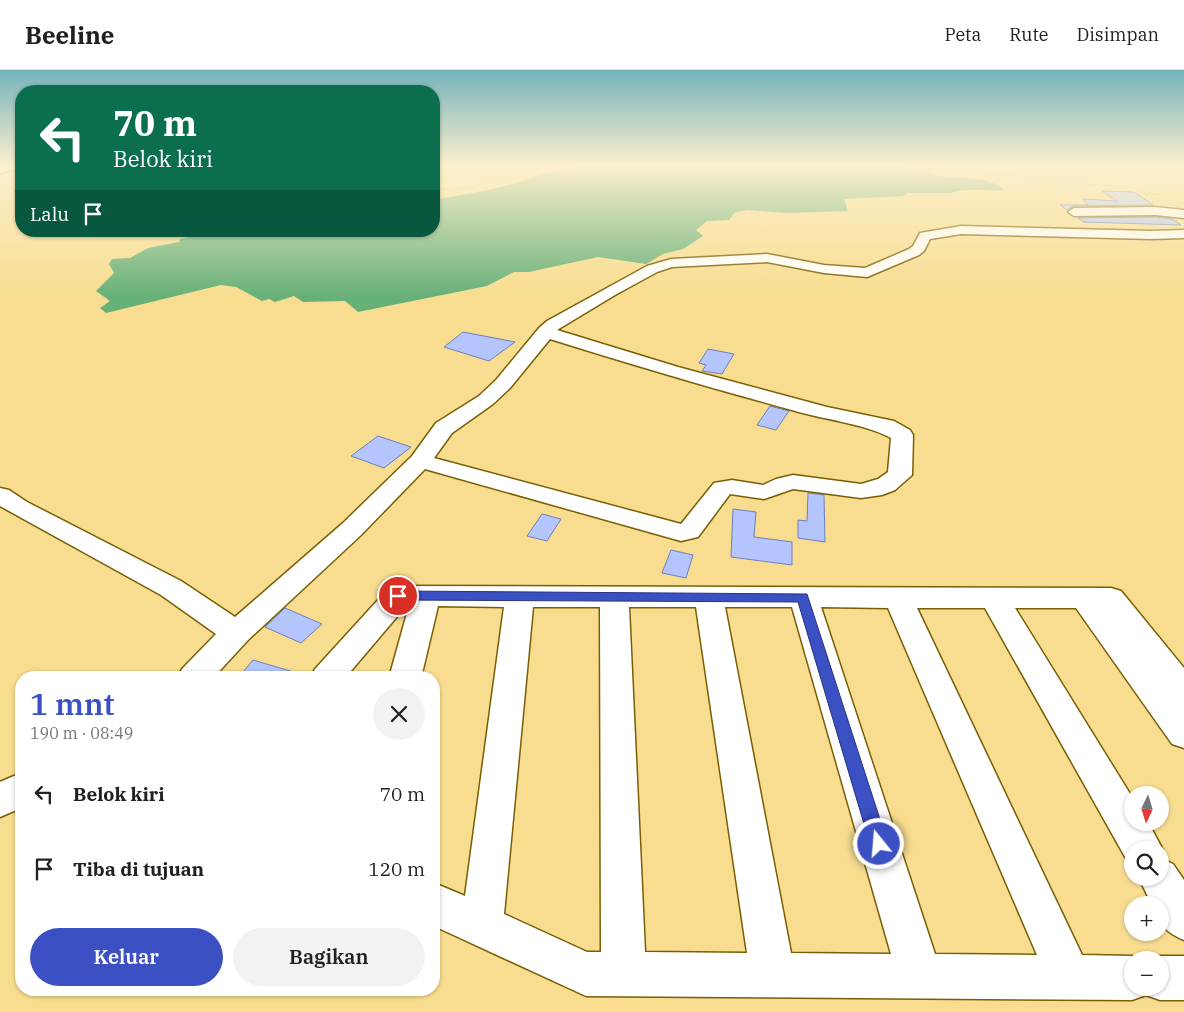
<!DOCTYPE html>
<html lang="id">
<meta charset="utf-8">
<style>
body{margin:0;font-family:"IBM Plex Serif",serif;background:#f2f2f2;color:#202124;height:100vh;display:flex;flex-direction:column;font-size:19px;white-space:nowrap}
*{box-sizing:border-box;margin:0}
p{font-size:16px;color:#757577}
.icon{flex:none;width:28px;height:28px;fill:none;stroke:currentColor;stroke-width:2;stroke-linecap:round;stroke-linejoin:round}
.map{position:relative;flex:1;overflow:hidden}
.drawer{position:absolute;left:15px;top:601px;width:425px;height:325px;display:flex;flex-direction:column;background:#fff;border-radius:20px;box-shadow:0 1px 4px #0004}
.drawer>*{flex:none}
.top-card{position:absolute;left:15px;top:15px;width:425px;height:152px;border-radius:20px;box-shadow:0 1px 4px #0004;background:#0b6e4f;color:#fff;overflow:hidden}
.needle{width:32px;rotate:184deg}
.fabs{position:absolute;left:1124px;top:716px;display:grid;gap:10px}
.fabs a{display:grid;place-items:center;width:45px;height:45px;border-radius:50%;background:#fff;box-shadow:0 1px 4px #0004;font-size:25px}
.pin{position:absolute;display:grid;place-items:center;width:42px;height:42px;color:#fff;margin:-21px;border:2px solid #fff;border-radius:50%;box-shadow:0 1px 5px #0007}
.me{position:absolute;width:55px;margin:-28px;rotate:343deg;stroke-linejoin:round;filter:drop-shadow(0 0 4px #0008)}
.turn{display:flex;align-items:center;gap:18px;height:105px;padding:0 15px;font-size:22px}
.turn .icon{width:65px;height:65px;stroke-width:2.5}
.turn b{display:block;font-size:35px;line-height:42px}
.then{display:flex;align-items:center;height:48px;padding:0 15px;background:#0003;gap:10px;font-size:19px}
.round{display:grid;place-items:center;flex:none;width:52px;height:52px;border-radius:26px;background:#f2f2f2}
.summary{display:flex;align-items:center;justify-content:space-between;height:85px;padding:0 15px}
h1{font-size:30px;font-weight:600;line-height:38px;color:#3b50c3}
.primary-button{display:flex;gap:10px;margin-top:auto;padding:10px 15px}
.primary-button a{flex:1;height:58px;border-radius:30px;background:#3b50c3;color:#fff;font-size:20px;font-weight:600;line-height:58px;text-align:center}
.primary-button a+a{background:#f2f2f2;color:#202124}
ul{padding:0;list-style:none}
li{display:flex;align-items:center;gap:15px;height:75px;padding:0 15px}
li div{flex:1}
li b{display:block;font-size:19px}
li em{font-style:normal}
header{display:flex;align-items:center;gap:30px;box-sizing:border-box;height:70px;padding:0 25px;background:#fff;border-bottom:1px solid #e0e0e0}
header strong{font-size:24px}
nav{display:flex;gap:28px;margin-inline-start:auto;font-size:18px}
.map>svg:first-child{display:block}
.water{fill:#67b078}
.building{fill:#b4c6fd;stroke:#6c7fbf}
.lines{fill:none;stroke-linecap:round;stroke-linejoin:round}
.minor-casing{stroke:#785f03;stroke-width:3}
.path{stroke:#95814a;stroke-width:1;stroke-dasharray:1 2;stroke-linecap:butt}
.minor{fill:#fff;fill-rule:evenodd}
.route{fill:#3b50c3;stroke:#26347f}
</style>
<header>
<strong>Beeline</strong>
<nav><a>Peta</a><a>Rute</a><a>Disimpan</a></nav>
</header>
<div class="map">
<svg width="1184" height="942" viewBox="0 0 1184 942">
<rect width="100%" height="100%" fill="#f8dd90"/>
<path class="water" d="M585 95 904 97 924 99 938 106 980 109 999 115 1004 120C990 121 963 118 951 123H907L903 126 844 129 848 141 787 143 747 140 734 143 729 150 707 151 696 160 703 166 683 179 663 184 646 194 598 187 529 202H514L487 216 358 242 345 231 303 232 294 226 275 232 269 229 262 231 236 217 221 215 106 243 100 238 110 231 96 221 114 203 109 194 112 189 130 188 148 178 179 172 180 169 214 161H434V130C471 123 508 118 543 104 556 99 571 100 585 95Z"/>
<g class="building">
<polygon points="1102,121 1134,122 1153,135 1074,136 1067,140 1060,135 1088,135 1083,129 1117,131"/>
<polygon points="1155,147 1172,149 1181,155 1084,152 1078,148"/>
<polygon points="463,262 515,272 489,291 444,277"/>
<polygon points="708,279 734,284 722,304 702,301 706,295 699,293"/>
<polygon points="770,336 789,341 776,360 757,355"/>
<polygon points="378,366 411,377 384,398 351,386"/>
<polygon points="808,423 824,425 825,472 798,468 798,450 807,451"/>
<polygon points="733,439 756,442 754,467 792,472 792,495 731,487"/>
<polygon points="542,444 561,449 547,471 527,466"/>
<polygon points="671,480 693,485 686,508 662,503"/>
<polygon points="285,538 322,554 301,573 265,557"/>
<polygon points="253,590 297,603 296,608 238,608"/>
</g>
<g class="lines">
<defs>
<g id="minor">
<polygon points="7,95 21,95 21,98 0,103 0,97"/>
<polygon points="434,95 451,95 434,101"/>
<polygon points="1155,137 1184,140 1184,148 1155,145 1074,146 1068,142 1074,138"/>
<path d="M961 156 1151 161 1184 160V168L1151 169 961 164 930 169 924 181 919 185 867 207 824 203 767 192 672 197 657 202 615 225 557 260 678 297 827 337 894 351 910 360 913 365 912 405 895 420 882 425 861 428 793 419 764 429 730 424 698 467 681 471 425 399 361 465 248 570 213 608H177L182 599 216 564 161 525 0 436V418L9 420 27 432 181 511 235 547 343 453 412 386 436 353 479 326 496 310 539 258 547 251 647 196 671 189 767 184 824 195 865 198 909 179 913 176 920 163ZM550 269C630 294 711 318 792 340 821 349 866 354 891 368L888 402 878 409 861 414 793 405 776 409 763 415 732 410 714 413 681 454 434 388 452 363 493 334 510 318Z"/>
<path d="M398 516 1111 518 1121 521 1184 598V678L1172 674 1076 538H1015L1132 727V752H1148L1163 780 1160 787V780H1132V795L1129 794 985 538H917L1082 885 1132 886 1143 890H1132V918H1160V890H1149L1160 886H1184V930H1160L1146 925 1132 930 586 926 434 856V813L465 826 504 537 438 536 421 608H389L409 536H406L345 608H310L315 599 388 519ZM533 537H600L601 882H587L504 844ZM629 537H696L747 883 645 882ZM725 537H792L891 884 791 883ZM821 537 888 538 1037 885 935 884Z"/>
<polygon points="21,703 21,738 0,747 0,712"/>
<path d="M1160 788 1173 794 1184 810V870C1165 862 1160 856 1160 835H1152L1139 808H1160Z"/>
</g>
</defs>
<use href="#minor" class="minor-casing"/>
<g class="path">
<polyline points="466,95 505,104"/>
<polyline points="901,95 963,103 1054,108 1073,113 1129,117 1137,119 1147,126"/>
<polyline points="434,117 453,121 530,102 547,95"/>
<polyline points="1144,123 1160,125"/>
</g>
<use href="#minor" class="minor"/>
</g>
<linearGradient id="sky" x2="0" y2="1"><stop stop-color="#74b2bb"/><stop offset="0.42" stop-color="#fcf0cd"/><stop offset="1" stop-color="#fcf0cd" stop-opacity="0"/></linearGradient>
<rect width="1184" height="227" fill="url(#sky)"/>
<polygon class="route" points="398,521 807,524 888,774 885,780 879,782 873,780 870,774 798,532 398,530 392,526"/>
</svg>
<div class="fabs">
<a><svg class="needle" viewBox="-14 -14 28 28"><path d="M0-13l5 13h-10z" fill="#e53935"/><path d="M0 13l5-13h-10z" fill="#757577"/></svg></a>
<a><svg class="icon" aria-label="search" viewBox="0 0 24 24"><circle cx="10" cy="10" r="6"/><path d="M15 15l6 6"/></svg></a>
<a>+</a>
<a>−</a>
</div>
<div class="pin" style="left:398px;top:526px;background:#d93025"><svg class="icon" aria-label="arrive" viewBox="0 0 24 24"><path d="M6 21V4h12l-3 4 3 4H6"/></svg></div>
<svg class="me" style="left:879px;top:774px" viewBox="-20 -20 40 40"><circle r="17" fill="#3b50c3" stroke="#fff" stroke-width="3"/><path d="M0-11L8 9 0 5-8 9z" fill="#fff"/></svg>
<div class="top-card">
<div class="turn"><svg class="icon" aria-label="left" viewBox="0 0 24 24"><path d="M17 20v-9H6M10 6l-5 5 5 5"/></svg><div><b>70 m</b>Belok kiri</div></div>
<div class="then">Lalu<svg class="icon" aria-label="arrive" viewBox="0 0 24 24"><path d="M6 21V4h12l-3 4 3 4H6"/></svg></div>
</div>
<section class="drawer">
<div class="summary"><div><h1>1 mnt</h1><p>190 m · 08:49</p></div><a class="round"><svg class="icon" aria-label="close" viewBox="0 0 24 24"><path d="M6 6l12 12M18 6L6 18"/></svg></a></div>
<ul>
<li><svg class="icon" aria-label="left" viewBox="0 0 24 24"><path d="M17 20v-9H6M10 6l-5 5 5 5"/></svg><div><b>Belok kiri</b></div><em>70 m</em></li>
<li><svg class="icon" aria-label="arrive" viewBox="0 0 24 24"><path d="M6 21V4h12l-3 4 3 4H6"/></svg><div><b>Tiba di tujuan</b></div><em>120 m</em></li>
</ul>
<div class="primary-button"><a>Keluar</a><a>Bagikan</a></div>
</section>
</div>
